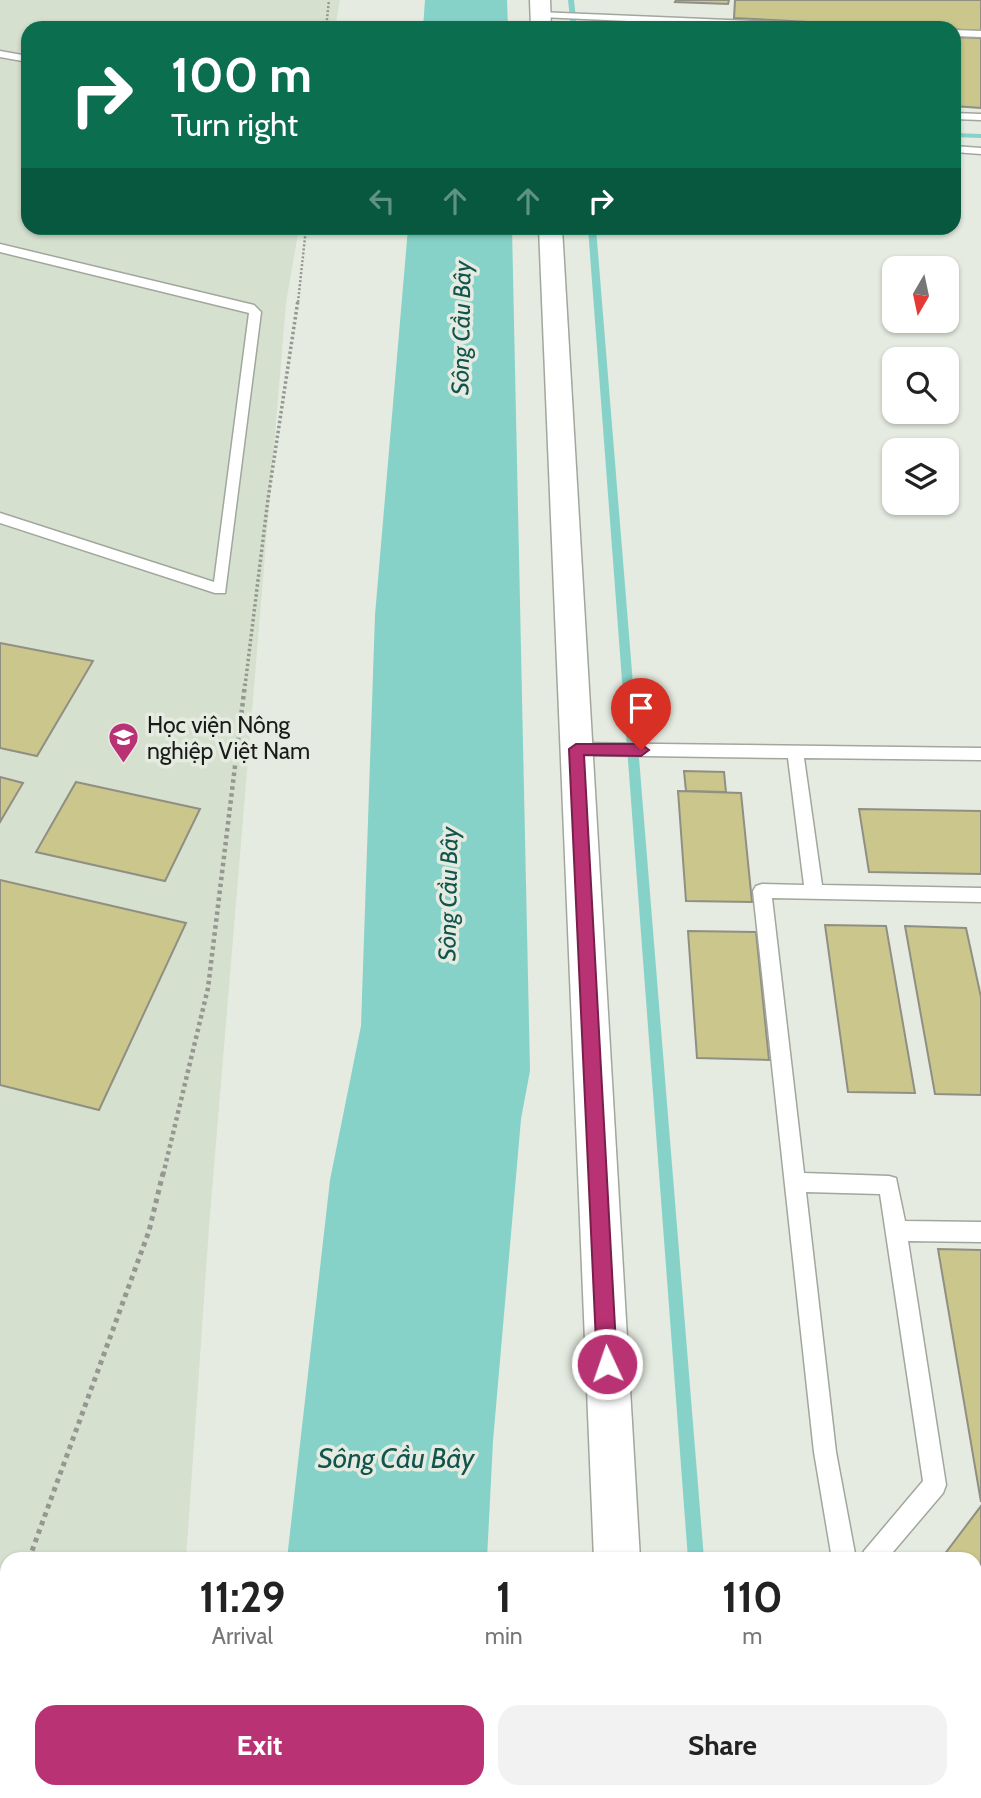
<!DOCTYPE html>
<meta charset="utf-8">
<style>
body{margin:0;font-family:Cabin,sans-serif;background:#f2f2f2;color:#222;height:100vh;display:flex;flex-direction:column;font-size:26px;white-space:nowrap}
*{box-sizing:border-box;margin:0}
p{font-size:23px;color:#767676}
.icon{flex:none;width:38px;height:38px;fill:none;stroke:currentColor;stroke-width:2;stroke-linecap:round;stroke-linejoin:round}
.map{position:relative;flex:1;overflow:hidden}
.panel{position:absolute;left:0px;top:1552px;width:982px;height:247px;display:flex;flex-direction:column;background:#fff;border-radius:21px 21px 0 0;box-shadow:0 2px 5px #0004}
.panel>*{flex:none}
.top-card{position:absolute;left:21px;top:21px;width:940px;height:214px;border-radius:21px;box-shadow:0 2px 5px #0004;background:#0b6e4f;color:#fff;overflow:hidden}
.needle{width:46px;rotate:189deg}
.controls{position:absolute;left:882px;top:256px;display:grid;gap:14px}
.controls a{display:grid;place-items:center;width:77px;height:77px;border-radius:14px;background:#fff;box-shadow:0 2px 5px #0004;font-size:35px}
.pin{position:absolute;display:grid;place-items:center;width:60px;height:60px;color:#fff;margin:-72px -30px;border-radius:50% 50% 50% 0;rotate:-45deg;box-shadow:0 0 7px #0007}
.pin .icon{rotate:45deg}
.me{position:absolute;width:77px;margin:-38px;rotate:357deg;stroke-linejoin:round;filter:drop-shadow(0 0 5px #0008)}
.turn{display:flex;align-items:center;gap:24px;height:147px;padding:0 35px;font-size:32px}
.turn .icon{width:91px;height:91px;stroke-width:2.5}
.turn b{display:block;font-size:49px;line-height:60px}
.lanes{display:flex;align-items:center;height:66px;padding:0 35px;background:#0003;justify-content:center;gap:35px;direction:ltr}
.lanes .off{opacity:.35}
.eta{display:flex;justify-content:space-evenly;align-items:center;height:119px;text-align:center}
.eta b{font-size:42px;font-weight:700;line-height:49px}
.button{display:flex;gap:14px;margin-top:auto;padding:14px 35px}
.button a{flex:1;height:80px;border-radius:21px;background:#b83274;color:#fff;font-size:28px;font-weight:700;line-height:80px;text-align:center}
.button a+a{background:#f2f2f2;color:#222}
.map>svg:first-child{display:block}
.built{fill:#d6e0ce}
.water{fill:#86d2c9}
.lines{fill:none;stroke-linecap:round;stroke-linejoin:round}
.stream{fill:#86d2c9;fill-rule:evenodd}
.building{fill:#cbc68b;stroke:#908f84;stroke-width:2}
.lane-casing{stroke:#a1a79d;stroke-width:3}
.street-casing{stroke:#a1a79d;stroke-width:3}
.path-far3{stroke:#949890;stroke-width:2.5;stroke-dasharray:2 2;stroke-linecap:butt}
.path-far2{stroke:#949890;stroke-width:3.5;stroke-dasharray:2.5 2.5;stroke-linecap:butt}
.path-far1{stroke:#949890;stroke-width:4.5;stroke-dasharray:3.5 3.5;stroke-linecap:butt}
.path{stroke:#949890;stroke-width:5;stroke-dasharray:4.5 4.5;stroke-linecap:butt}
.lane{fill:#fff;fill-rule:evenodd}
.street{fill:#fff;fill-rule:evenodd}
.route{fill:#b83274;stroke:#78204b;stroke-width:2}
.labels{text-anchor:middle;dominant-baseline:central;stroke-width:7;stroke-linejoin:round;paint-order:stroke}
.poi-label{font-size:23px;fill:#181b17;stroke:#e5ebe0;text-anchor:start}
.water-label{font-size:24px;font-style:italic;fill:#11534d;stroke:#e5ebe0}
.near-water-label{font-size:28px;font-style:italic;fill:#11534d;stroke:#e5ebe0}
</style>
<div class="map">
<svg width="981" height="1798" viewBox="0 0 981 1798">
<rect width="100%" height="100%" fill="#e5ebe0"/>
<polygon class="built" points="0,0 340,0 335,28 28,28 28,228 299,228 286,303 209,1227 186,1559 7,1559 7,1792 170,1792 169,1798 0,1798"/>
<g class="water">
<polygon points="425,0 507,0 508,28 423,28"/>
<polygon points="408,228 512,228 530,1071 521,1119 493,1441 487,1559 287,1559 330,1180 361,1026 375,615"/>
<polygon points="253,1792 479,1792 478,1798 252,1798"/>
</g>
<g class="lines">
<g class="stream">
<polygon points="568,0 574,0 577,28 571,28"/>
<polygon points="954,133 981,134 981,138 954,137"/>
<polygon points="588,228 596,228 704,1559 688,1559"/>
<rect x="705" y="1792" width="18" height="6"/>
</g>
</g>
<g class="building">
<polygon points="676,0 729,0 728,4 675,2"/>
<polygon points="735,0 981,0 981,31 734,18"/>
<polygon points="603,22 638,24 637,28 602,28"/>
<polygon points="638,24 692,26 692,28 637,28"/>
<polygon points="954,37 981,38 981,108 954,106"/>
<polygon points="0,643 93,661 37,756 0,748"/>
<polygon points="684,771 724,772 726,792 686,791"/>
<polygon points="0,777 23,783 0,822"/>
<polygon points="76,782 200,809 165,881 36,852"/>
<polygon points="678,791 741,793 752,902 686,901"/>
<polygon points="859,809 981,811 981,874 869,872"/>
<polygon points="0,880 186,923 99,1110 0,1085"/>
<polygon points="825,925 886,926 915,1093 848,1092"/>
<polygon points="905,926 966,928 981,997 981,1095 935,1094"/>
<polygon points="688,931 756,932 769,1060 697,1058"/>
<polygon points="938,1249 981,1250 981,1502"/>
<polygon points="981,1506 981,1628 975,1622 975,1559 941,1559"/>
</g>
<g class="lines">
<defs>
<g id="lane">
<polygon points="538,12 848,25 853,28 783,28 541,17 538,16"/>
<polygon points="954,30 981,31 981,37 954,36"/>
<polygon points="0,51 28,56 28,62 0,57"/>
<polygon points="954,113 981,114 981,120 954,119"/>
<polygon points="954,146 981,148 981,154 954,152"/>
<polygon points="0,244 254,305 261,312 225,593 215,593 0,523 0,513 214,582 249,313 0,252"/>
<polygon points="576,743 981,748 981,760 804,758 822,885 981,888 981,902 772,898 804,1173 889,1176 896,1178 905,1221 981,1222 981,1242 908,1241 946,1485 943,1493 887,1559 860,1559 864,1551 923,1481 880,1194 806,1192 836,1452 856,1559 832,1559 814,1452 753,891 756,886 762,884 804,885 788,758 576,755 568,749"/>
<polygon points="932,1792 962,1792 965,1798 935,1798"/>
</g>
<g id="street">
<polygon points="530,0 550,0 551,28 531,28"/>
<polygon points="539,228 562,228 640,1559 594,1559"/>
<rect x="604" y="1792" width="50" height="6"/>
</g>
</defs>
<use href="#lane" class="lane-casing"/>
<use href="#street" class="street-casing"/>
<g class="path-far3">
<polyline points="326,28 329,0"/>
<polyline points="298,302 306,228"/>
</g>
<polyline class="path-far2" points="245,686 268,499 298,300"/>
<polyline class="path-far1" points="163,1175 208,988 245,684"/>
<g class="path">
<polyline points="29,1559 149,1231 163,1173"/>
<polyline points="0,1639 7,1619"/>
</g>
<use href="#lane" class="lane"/>
<use href="#street" class="street"/>
</g>
<polygon class="route" points="576,744 641,744 649,750 641,756 584,755 617,1364 614,1371 607,1374 600,1371 597,1364 569,749"/>
<defs>
<symbol id="university-pin" viewBox="-11 -11 22 30"><path d="M0 17L-7.5 6A9.5 9.5 0 1 1 7.5 6Z" fill="#b83274" stroke="#e5ebe0"/><path d="M0-5L7-2L0 1L-7-2ZM-4 1L0 2.5L4 1V4Q0 6-4 4Z" fill="#fff"/></symbol>
</defs>
<g fill-rule="evenodd">
<use href="#university-pin" x="106" y="720" width="35" height="47"/>
</g>
<g class="labels">
<g class="poi-label">
<text x="147" y="725">Học viện Nông<tspan x="147" dy="26">nghiệp Việt Nam</tspan></text>
</g>
<g class="water-label">
<text transform="translate(461 328) rotate(-89)">Sông Cầu Bây</text>
<text transform="translate(448 894) rotate(-89)">Sông Cầu Bây</text>
</g>
<g class="near-water-label">
<text x="396" y="1458">Sông Cầu Bây</text>
</g>
</g>
</svg>
<div class="controls">
<a><svg class="needle" viewBox="-14 -14 28 28"><path d="M0-13l5 13h-10z" fill="#e53935"/><path d="M0 13l5-13h-10z" fill="#767676"/></svg></a>
<a><svg class="icon" aria-label="search" viewBox="0 0 24 24"><circle cx="10" cy="10" r="6"/><path d="M15 15l6 6"/></svg></a>
<a><svg class="icon" aria-label="layers" viewBox="0 0 24 24"><path d="M12 4l9 5-9 5-9-5zM3 14l9 5 9-5"/></svg></a>
</div>
<div class="pin" style="left:641px;top:750px;background:#d93025"><svg class="icon" aria-label="arrive" viewBox="0 0 24 24"><path d="M6 21V4h12l-3 4 3 4H6"/></svg></div>
<svg class="me" style="left:607px;top:1364px" viewBox="-20 -20 40 40"><circle r="17" fill="#b83274" stroke="#fff" stroke-width="3"/><path d="M0-11L8 9 0 5-8 9z" fill="#fff"/></svg>
<div class="top-card">
<div class="turn"><svg class="icon" aria-label="right" viewBox="0 0 24 24"><path d="M7 20v-9h11M14 6l5 5-5 5"/></svg><div><b>100 m</b>Turn right</div></div>
<div class="lanes"><svg class="icon off" aria-label="left" viewBox="0 0 24 24"><path d="M17 20v-9H6M10 6l-5 5 5 5"/></svg><svg class="icon off" aria-label="ahead" viewBox="0 0 24 24"><path d="M12 20V5M6 11l6-6 6 6"/></svg><svg class="icon off" aria-label="ahead" viewBox="0 0 24 24"><path d="M12 20V5M6 11l6-6 6 6"/></svg><svg class="icon" aria-label="right" viewBox="0 0 24 24"><path d="M7 20v-9h11M14 6l5 5-5 5"/></svg></div>
</div>
<section class="panel">
<div class="eta">
<div><b>11:29</b><p>Arrival</p></div>
<div><b>1</b><p>min</p></div>
<div><b>110</b><p>m</p></div>
</div>
<div class="button"><a>Exit</a><a>Share</a></div>
</section>
</div>
